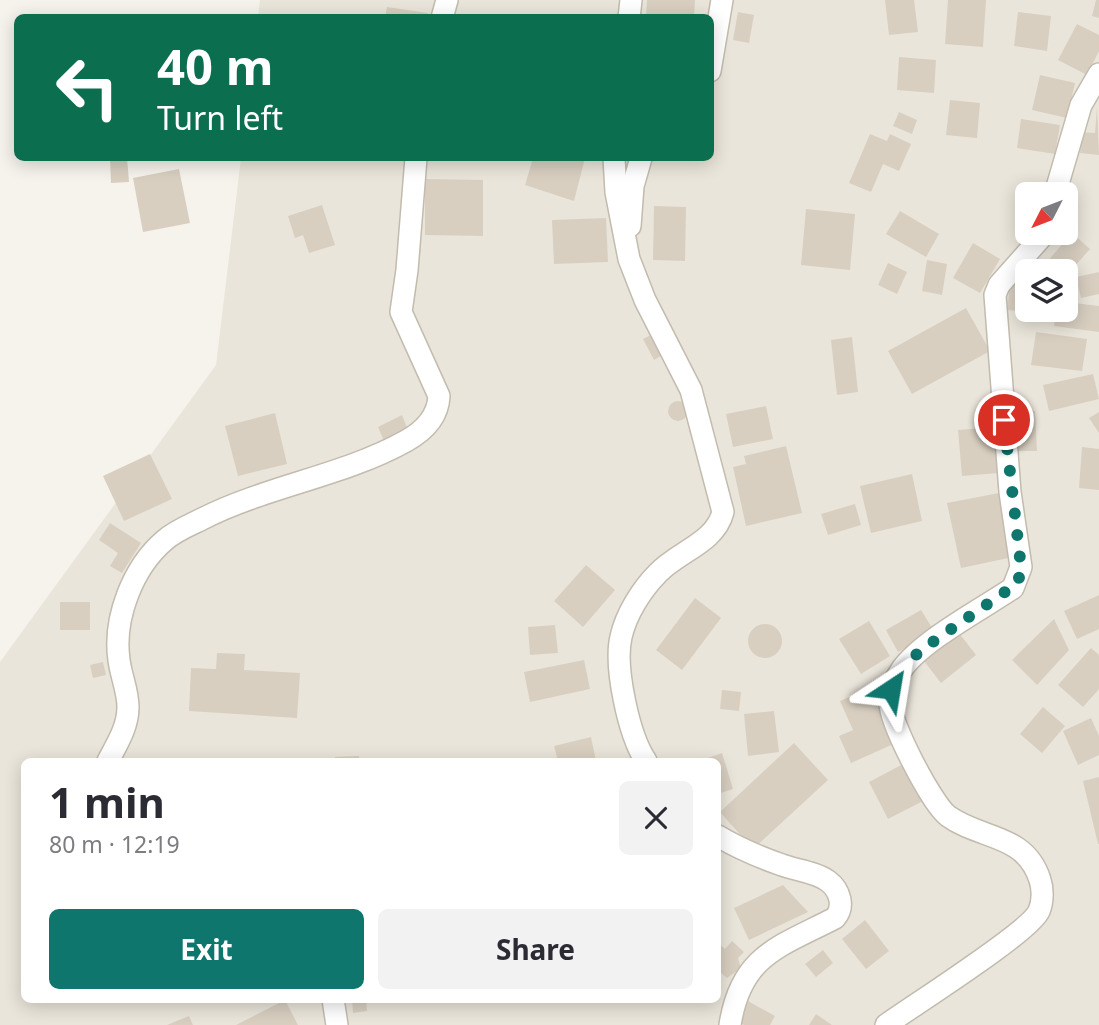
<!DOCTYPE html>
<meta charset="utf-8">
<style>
body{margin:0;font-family:"Noto Sans",sans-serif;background:#f2f2f3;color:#2b2b33;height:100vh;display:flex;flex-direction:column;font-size:26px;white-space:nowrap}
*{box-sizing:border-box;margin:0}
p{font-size:23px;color:#7c7c81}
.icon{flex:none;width:38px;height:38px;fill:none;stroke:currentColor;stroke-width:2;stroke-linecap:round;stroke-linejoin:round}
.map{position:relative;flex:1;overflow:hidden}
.drawer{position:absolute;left:21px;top:758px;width:700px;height:245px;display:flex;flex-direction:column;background:#fff;border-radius:10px;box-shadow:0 4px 18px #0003}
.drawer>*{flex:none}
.guide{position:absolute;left:14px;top:14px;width:700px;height:147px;border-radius:10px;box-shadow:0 4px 18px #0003;background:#0b6e4f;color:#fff;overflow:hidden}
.needle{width:46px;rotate:228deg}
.tools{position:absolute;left:1015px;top:182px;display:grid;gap:14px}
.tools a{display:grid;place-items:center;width:63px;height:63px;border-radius:10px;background:#fff;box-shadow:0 4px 18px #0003;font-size:35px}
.pin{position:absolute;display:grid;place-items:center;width:60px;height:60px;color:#fff;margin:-30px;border:4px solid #fff;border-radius:50%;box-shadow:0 2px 7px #0007}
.me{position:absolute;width:77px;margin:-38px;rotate:33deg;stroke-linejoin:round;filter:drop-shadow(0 0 5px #0008)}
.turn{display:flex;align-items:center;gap:24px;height:147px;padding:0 28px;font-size:32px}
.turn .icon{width:91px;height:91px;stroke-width:2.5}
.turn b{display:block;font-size:49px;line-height:60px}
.round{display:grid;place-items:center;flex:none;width:74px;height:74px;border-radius:10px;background:#f2f2f3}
.headline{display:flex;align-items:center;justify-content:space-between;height:119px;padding:0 28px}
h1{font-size:42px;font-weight:700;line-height:52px}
.cta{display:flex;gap:14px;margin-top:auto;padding:14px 28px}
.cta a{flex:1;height:80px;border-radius:10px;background:#0f766e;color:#fff;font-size:28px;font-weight:700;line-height:80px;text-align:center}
.cta a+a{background:#f2f2f3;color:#2b2b33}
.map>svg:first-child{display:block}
.residential{fill:#eae5da;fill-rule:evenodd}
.building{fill:#d8cfc1}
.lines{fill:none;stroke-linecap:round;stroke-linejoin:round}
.minor-casing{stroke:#c2bbae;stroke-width:24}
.minor{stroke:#fff;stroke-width:21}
.route{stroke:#0f766e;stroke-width:12;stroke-dasharray:0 21.6}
</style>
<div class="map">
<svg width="1099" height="1025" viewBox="0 0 1099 1025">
<rect width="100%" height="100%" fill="#f6f3ec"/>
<path class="residential" d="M260 0H1099V1025H0V662L216 365 241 158H710V18L258 17ZM1027 194H1066V233H1027ZM1027 271H1066V310H1027ZM24 761H718V999H24Z"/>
<g class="building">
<polygon points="647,0 695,0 694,18 646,17"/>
<polygon points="885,0 914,0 918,32 889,35"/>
<polygon points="948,0 986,0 983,47 945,44"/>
<polygon points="1096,0 1099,0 1099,18 1092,16"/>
<polygon points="387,7 428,13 428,18 385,18"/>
<polygon points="738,12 754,15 749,43 733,40"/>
<polygon points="1018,12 1051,16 1047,51 1014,46"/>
<polygon points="1077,24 1099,35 1099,51 1087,75 1058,60"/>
<polygon points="899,57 936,60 934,93 897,90"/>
<polygon points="1040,75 1075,83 1067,118 1032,110"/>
<polygon points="950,100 980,103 977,138 946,135"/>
<polygon points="1097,107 1099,155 1080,153 1082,132 1095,133"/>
<polygon points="899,112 917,120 912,134 893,126"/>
<polygon points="1021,119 1060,125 1055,154 1017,148"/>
<polygon points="870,134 887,141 890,134 911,144 899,171 883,164 871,192 849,183"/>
<polygon points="110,158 127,158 129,182 111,183"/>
<polygon points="533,158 585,158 574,201 525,185"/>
<polygon points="179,169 190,223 143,232 133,178"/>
<polygon points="425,179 483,180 483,236 425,235"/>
<polygon points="322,205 335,245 309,253 303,235 295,238 288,216"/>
<polygon points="654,206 686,207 685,261 653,260"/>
<polygon points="806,209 855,214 850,270 801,265"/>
<polygon points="900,211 939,234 926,257 886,234"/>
<polygon points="606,218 608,262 554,264 552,220"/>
<polygon points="1072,233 1090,249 1066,276 1066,271 1055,271 1046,263"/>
<polygon points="973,243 1000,259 980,293 953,278"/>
<polygon points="927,260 947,264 942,295 922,291"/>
<polygon points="888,263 907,272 897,294 878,285"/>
<polygon points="1099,272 1099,294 1081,298 1076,277"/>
<polygon points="1010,282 1027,283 1027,310 1039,310 1039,313 1007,310"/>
<polygon points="1066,302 1099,306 1099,332 1054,326 1056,310 1066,310"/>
<polygon points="966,308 990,351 912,394 888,351"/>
<polygon points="1036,332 1087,339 1082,371 1031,365"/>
<polygon points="653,334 664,354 654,360 643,339"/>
<polygon points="852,337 858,392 837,395 831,340"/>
<polygon points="1093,374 1099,399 1049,411 1043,385"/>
<circle cx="678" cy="411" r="10"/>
<polygon points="766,406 773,439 733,447 726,414"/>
<polygon points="1017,411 1035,411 1037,451 1018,451"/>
<polygon points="1099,412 1099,433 1089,418"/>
<polygon points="275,413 287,464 238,476 225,426"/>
<polygon points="402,415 408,430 384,441 378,427"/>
<polygon points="995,427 998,473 962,476 958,430"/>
<polygon points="786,446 802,513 746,526 733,467 746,464 744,456"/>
<polygon points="1082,447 1099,449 1099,490 1079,488"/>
<polygon points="150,454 172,499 124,521 103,476"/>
<polygon points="912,474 922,521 871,533 860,486"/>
<polygon points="999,493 1013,557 961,568 947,503"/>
<polygon points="855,504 861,525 828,535 821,514"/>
<polygon points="110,523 141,543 122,573 110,566 118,553 99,540"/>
<polygon points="586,565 615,590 583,627 554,601"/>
<polygon points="1099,595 1099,629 1077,639 1064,611"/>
<polygon points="695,598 721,618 682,670 656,650"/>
<rect x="60" y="602" width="30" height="28"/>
<polygon points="921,610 934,631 898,652 886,630"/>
<polygon points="1054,619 1069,650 1037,685 1012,660"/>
<polygon points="869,621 890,656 861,674 839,639"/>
<circle cx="765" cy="641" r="17"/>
<polygon points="555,625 558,653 530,655 528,627"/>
<polygon points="959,633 976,655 941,683 924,661"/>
<polygon points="1091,648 1099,655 1099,689 1083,707 1058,685"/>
<polygon points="217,653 245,654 244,670 300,673 297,718 189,711 191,668 216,669"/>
<polygon points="584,660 590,689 530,702 524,672"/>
<polygon points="103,662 106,675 93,678 90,665"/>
<polygon points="873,687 898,742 851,763 839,736 853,730 840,701"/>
<polygon points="722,690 741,692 739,711 720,709"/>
<polygon points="1043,707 1065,726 1042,753 1020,734"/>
<polygon points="774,711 779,752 748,756 744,714"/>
<polygon points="1091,718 1099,736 1099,755 1078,765 1063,731"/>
<polygon points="591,737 596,761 558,761 554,746"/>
<polygon points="794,743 828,780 753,849 720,812"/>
<polygon points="722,753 733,789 718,794 718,761 699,761"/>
<polygon points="359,756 359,761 335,761 335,757"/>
<polygon points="905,763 925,800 888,819 869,782"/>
<polygon points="1099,777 1099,844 1098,844 1083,781"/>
<polygon points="783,885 808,912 749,940 734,908"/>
<polygon points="865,920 889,951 866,969 842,939"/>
<polygon points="732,941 744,952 738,958 741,968 727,978 718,970 718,943 725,949"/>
<polygon points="823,950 833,963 816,977 805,964"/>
<polygon points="352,999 366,999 367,1011 353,1013"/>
<polygon points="285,1000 298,1025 236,1025"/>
<polygon points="748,1001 775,1016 770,1025 744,1025 737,1021"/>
<polygon points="816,1014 832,1025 809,1025"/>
<polygon points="189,1016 193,1025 167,1025"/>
</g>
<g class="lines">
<defs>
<g id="minor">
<polyline points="442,18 447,0"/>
<polyline points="629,18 631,0"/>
<polyline points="710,71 722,0"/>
<path d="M614 158 616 192 629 259 645 300 691 390 723 512C715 543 679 551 658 573 642 589 626 614 621 637 614 667 629 736 646 761"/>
<polyline points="1055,194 1081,105 1099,74"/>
<polyline points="630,226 633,186 641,158"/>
<path d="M108 761C117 744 128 727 128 707 128 691 121 676 119 660 113 618 133 567 165 540 175 531 190 525 202 519 267 486 343 476 406 441 424 431 438 417 439 396L401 312 407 270 416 158"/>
<path d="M718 836C738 848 759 857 782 865 795 870 816 872 828 881 840 890 845 907 835 918 779 947 741 955 730 1025"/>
<polyline points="333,999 337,1025"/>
<path d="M886 1025C912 1006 1030 932 1039 911 1043 902 1043 889 1040 880 1025 833 981 840 948 816 932 804 890 723 890 703 889 691 895 679 902 669 923 640 982 609 1013 588L1021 567 1010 492 995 295 999 285 1045 233"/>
</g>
</defs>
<use href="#minor" class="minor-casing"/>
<use href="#minor" class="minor"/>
</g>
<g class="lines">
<polyline class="route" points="891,689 903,668 921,650 1018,583 1021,567 1004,420"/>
</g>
</svg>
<div class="tools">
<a><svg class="needle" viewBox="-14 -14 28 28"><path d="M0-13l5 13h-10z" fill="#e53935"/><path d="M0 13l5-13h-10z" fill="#7c7c81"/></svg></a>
<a><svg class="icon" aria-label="layers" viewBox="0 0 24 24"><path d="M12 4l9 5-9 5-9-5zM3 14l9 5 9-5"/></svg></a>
</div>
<div class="pin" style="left:1004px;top:420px;background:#d93025"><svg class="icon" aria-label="arrive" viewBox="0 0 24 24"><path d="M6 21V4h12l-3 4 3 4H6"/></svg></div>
<svg class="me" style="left:891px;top:689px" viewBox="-20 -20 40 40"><path d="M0-17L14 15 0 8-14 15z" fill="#0f766e" stroke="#fff" stroke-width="4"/></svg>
<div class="guide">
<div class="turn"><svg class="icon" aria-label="left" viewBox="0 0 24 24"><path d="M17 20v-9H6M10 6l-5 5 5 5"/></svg><div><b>40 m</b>Turn left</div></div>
</div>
<section class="drawer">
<div class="headline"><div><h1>1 min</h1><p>80 m · 12:19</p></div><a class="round"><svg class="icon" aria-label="close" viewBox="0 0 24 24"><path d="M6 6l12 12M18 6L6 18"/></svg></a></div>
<div class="cta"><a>Exit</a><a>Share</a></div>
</section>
</div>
